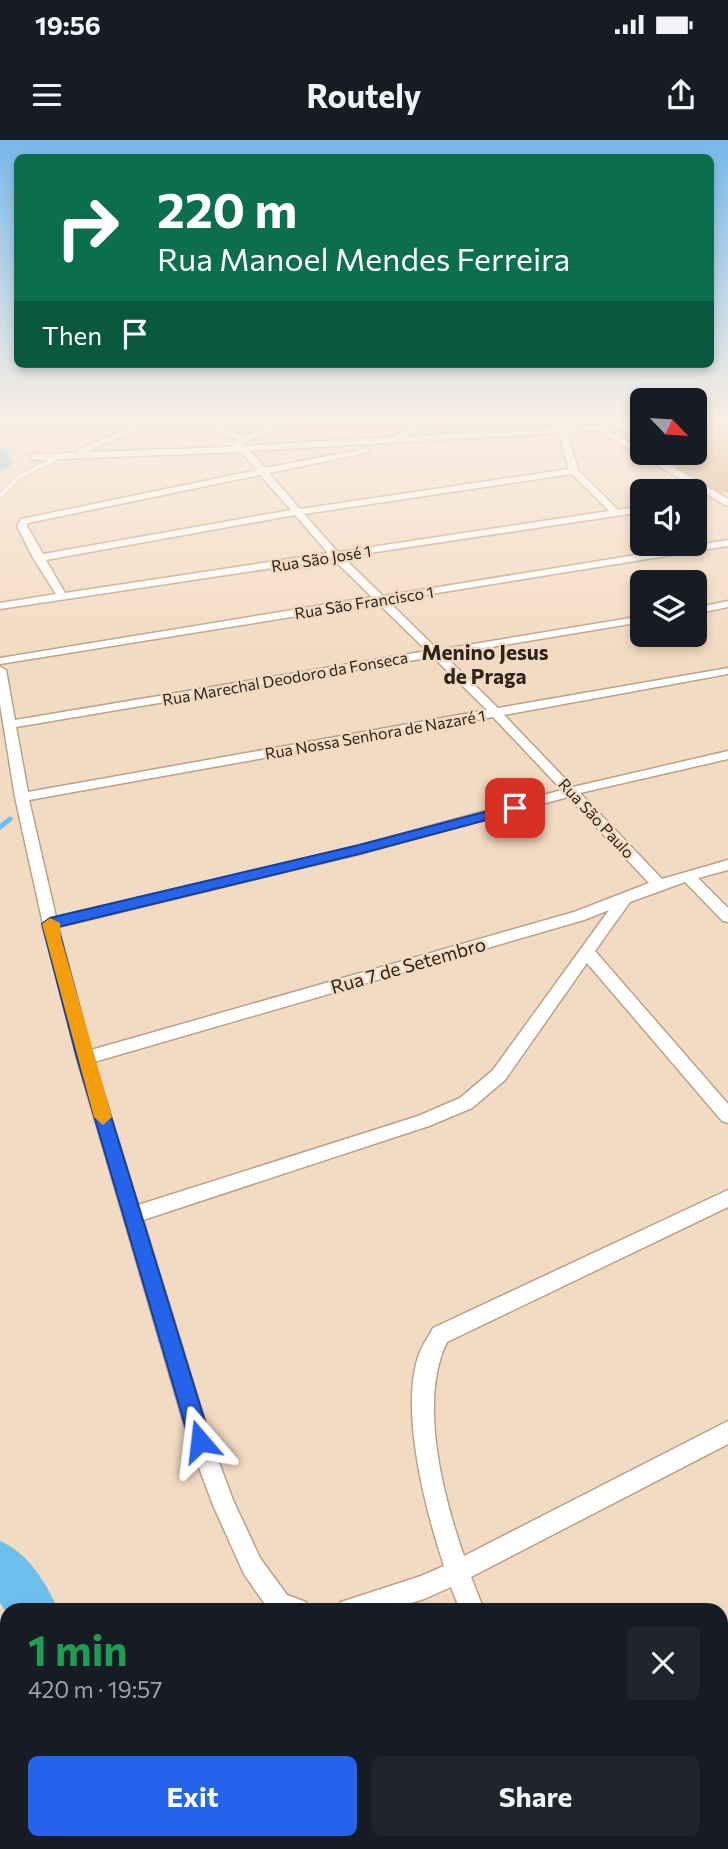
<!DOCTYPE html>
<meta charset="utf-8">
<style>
body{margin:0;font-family:Commissioner,sans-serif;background:#20242c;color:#f1f3f6;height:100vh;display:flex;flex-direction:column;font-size:26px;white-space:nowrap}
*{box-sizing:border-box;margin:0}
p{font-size:23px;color:#9ea1a6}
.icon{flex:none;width:38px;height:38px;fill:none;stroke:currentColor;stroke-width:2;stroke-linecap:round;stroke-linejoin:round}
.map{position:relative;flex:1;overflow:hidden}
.side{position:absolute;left:0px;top:1463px;width:728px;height:247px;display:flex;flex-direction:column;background:#171b24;border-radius:21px 21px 0 0;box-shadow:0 4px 10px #0003}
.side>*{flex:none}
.hud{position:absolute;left:14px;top:14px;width:700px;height:214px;border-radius:10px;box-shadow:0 4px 10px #0003;background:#0b6e4f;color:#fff;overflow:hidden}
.needle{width:46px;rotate:115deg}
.tools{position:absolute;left:630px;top:248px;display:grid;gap:14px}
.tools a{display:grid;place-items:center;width:77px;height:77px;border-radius:10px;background:#171b24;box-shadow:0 4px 10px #0003;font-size:35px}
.pin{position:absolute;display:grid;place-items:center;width:60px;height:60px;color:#fff;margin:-30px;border-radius:14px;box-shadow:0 4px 10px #0006}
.me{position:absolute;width:77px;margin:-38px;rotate:343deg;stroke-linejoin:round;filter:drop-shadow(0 0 5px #0008)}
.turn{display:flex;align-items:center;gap:24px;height:147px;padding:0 28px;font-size:32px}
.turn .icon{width:91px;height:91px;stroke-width:2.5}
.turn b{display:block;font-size:49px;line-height:60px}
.then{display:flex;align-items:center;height:66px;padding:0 28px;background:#0003;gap:14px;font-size:26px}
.round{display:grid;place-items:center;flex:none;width:74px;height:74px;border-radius:10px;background:#20242c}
.headline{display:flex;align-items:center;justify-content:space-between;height:119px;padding:0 28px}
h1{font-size:42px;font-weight:700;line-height:52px;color:#1e9e55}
.button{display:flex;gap:14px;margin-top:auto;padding:14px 28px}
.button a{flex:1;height:80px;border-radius:10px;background:#2563eb;color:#fff;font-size:28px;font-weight:700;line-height:80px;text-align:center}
.button a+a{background:#20242c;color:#f1f3f6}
.status{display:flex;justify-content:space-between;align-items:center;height:49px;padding:0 35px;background:#171b24;direction:ltr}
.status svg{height:19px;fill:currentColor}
header{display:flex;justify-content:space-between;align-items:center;height:91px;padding:0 28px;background:#171b24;font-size:32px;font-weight:700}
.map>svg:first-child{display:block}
.green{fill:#d0a67a}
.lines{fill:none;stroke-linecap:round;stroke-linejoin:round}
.stream-far1{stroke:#6dbfee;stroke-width:3.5}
.stream{stroke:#6dbfee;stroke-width:5}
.river{fill:#6dbfee;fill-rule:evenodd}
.lane-casing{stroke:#b8a28b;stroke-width:6}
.street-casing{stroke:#b8a28b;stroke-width:3}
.lane{stroke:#fff;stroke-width:4.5}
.street{fill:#fff;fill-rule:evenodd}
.route{fill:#2563eb;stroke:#184099;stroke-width:2}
.slow{fill:#f59e0b}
.labels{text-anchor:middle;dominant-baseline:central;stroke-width:5;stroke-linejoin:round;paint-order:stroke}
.far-street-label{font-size:16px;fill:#2c231a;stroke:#f3dbc3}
.street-label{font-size:19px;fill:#2c231a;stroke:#f3dbc3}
.far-district-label{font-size:21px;font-weight:bold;fill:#2c231a;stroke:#f3dbc3}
</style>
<div class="status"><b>19:56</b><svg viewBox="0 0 49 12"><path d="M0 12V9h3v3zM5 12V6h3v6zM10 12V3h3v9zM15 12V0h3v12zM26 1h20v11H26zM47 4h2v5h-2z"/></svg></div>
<header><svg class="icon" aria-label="menu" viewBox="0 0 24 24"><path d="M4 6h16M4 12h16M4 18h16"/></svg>Routely<svg class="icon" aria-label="share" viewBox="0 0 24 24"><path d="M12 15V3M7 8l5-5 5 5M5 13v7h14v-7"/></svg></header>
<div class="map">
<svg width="728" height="1709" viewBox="0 0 728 1709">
<rect width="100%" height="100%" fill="#f3dbc3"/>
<polygon class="green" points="728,283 728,352 721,353 649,313 695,313 695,285"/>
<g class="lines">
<polyline class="stream-far1" points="0,278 5,277"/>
<polyline class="stream" points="0,687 10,679"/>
<g class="river">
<polygon points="0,308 6,309 13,323 0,332"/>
<path d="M0 1401C27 1412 47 1443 58 1470H7V1473L0 1463Z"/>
<polygon points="7,1598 7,1659 0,1662 0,1601"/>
</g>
<defs>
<polyline id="lane" points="0,356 19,337 60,316"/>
<g id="street">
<path d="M154 277H165L87 312 231 307 238 300 179 277H190L244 296 288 277H299L247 301 241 306 393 297 432 277H442L406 297 560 287 573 277H582L571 287 642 283V287L608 290 642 310V313H649L728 359V366L725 365 597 290 567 292 578 330 618 370 642 366V372L343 417 383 456 728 400V406L388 461 438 510 642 476V482L444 515 498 568 728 528V534L504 575 573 647 728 611V619L580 653 662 739 728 720V730L698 738 728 768V782L723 781 685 742 630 762 595 811 728 964V983L722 981 587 823 505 940 472 968 429 986 143 1080 211 1301 233 1360 260 1418 287 1455 306 1462 310 1470H269L244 1434 213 1365 189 1301 77 918 43 784 15 657 0 564V527L6 530 15 580 427 511 378 463 0 524V518L372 457 333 419 0 469V463L56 454 33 418 17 386 21 379 257 330 241 312 34 320 30 317 34 314 77 313 78 310ZM559 293 569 329 300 369 269 333 366 313 369 312V308L265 328 250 311ZM572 334 609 371 338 412 304 374ZM260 335 291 370 43 414 27 386 28 383ZM295 375 328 413 65 453 46 420ZM433 517 487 570 28 652 16 587ZM493 577 562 650 358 706 56 777 29 660ZM568 657 649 743 574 772 91 910 58 787 359 714ZM609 770 493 930 460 958 418 976 138 1065 94 922 584 780Z"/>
<polygon points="516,277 532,277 561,284 557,286"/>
<polygon points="728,278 728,282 695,284 695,280"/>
<polygon points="728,461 728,467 695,474 695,468"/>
<path d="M728 1050V1067L447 1202C418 1261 443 1356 464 1416L728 1281V1304L471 1437 484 1470H460L451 1447 424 1459 388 1470H337L341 1462 421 1436 444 1426C426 1371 400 1274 418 1217 421 1207 428 1198 433 1188Z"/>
<polygon points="728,1617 728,1645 721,1648 721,1620"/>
<polygon points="604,1703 637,1703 635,1709 602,1709"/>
</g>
</defs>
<use href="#lane" class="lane-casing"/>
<use href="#street" class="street-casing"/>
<use href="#lane" class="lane"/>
<use href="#street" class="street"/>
</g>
<linearGradient id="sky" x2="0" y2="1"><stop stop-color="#77b8ea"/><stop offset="0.54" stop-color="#faefe4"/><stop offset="1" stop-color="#faefe4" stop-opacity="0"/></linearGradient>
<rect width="728" height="516" fill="url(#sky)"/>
<polygon class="route" points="515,664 522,668 520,671 359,714 58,787 93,918 211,1301 207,1309 200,1312 192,1309 77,918 42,784 50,778 359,705"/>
<polygon class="slow" points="50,778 60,783 61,798 112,977 103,985 94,977 46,798 42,784"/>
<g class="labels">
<g class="far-street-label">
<text transform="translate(321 418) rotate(-9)">Rua São José 1</text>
<text transform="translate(364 462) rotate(-9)">Rua São Francisco 1</text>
<text transform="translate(285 538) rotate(-10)">Rua Marechal Deodoro da Fonseca</text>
<text transform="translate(375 594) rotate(-10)">Rua Nossa Senhora de Nazaré 1</text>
<text transform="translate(597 678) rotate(47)">Rua São Paulo</text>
</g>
<g class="street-label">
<text transform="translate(408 825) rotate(-16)">Rua 7 de Setembro</text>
</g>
<g class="far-district-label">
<text x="485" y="511">Menino Jesus<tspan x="485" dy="24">de Praga</tspan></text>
</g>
</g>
</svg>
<div class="tools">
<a><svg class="needle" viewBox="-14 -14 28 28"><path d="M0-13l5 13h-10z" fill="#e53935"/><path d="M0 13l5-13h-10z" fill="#9ea1a6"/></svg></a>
<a><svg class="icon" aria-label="sound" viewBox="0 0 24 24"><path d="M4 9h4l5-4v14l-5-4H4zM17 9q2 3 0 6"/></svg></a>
<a><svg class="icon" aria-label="layers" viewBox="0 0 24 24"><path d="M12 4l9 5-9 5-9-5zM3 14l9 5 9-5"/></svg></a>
</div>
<div class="pin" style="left:515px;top:668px;background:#d93025"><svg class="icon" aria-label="arrive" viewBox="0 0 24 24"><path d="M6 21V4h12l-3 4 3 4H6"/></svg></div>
<svg class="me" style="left:200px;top:1301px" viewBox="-20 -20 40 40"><path d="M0-17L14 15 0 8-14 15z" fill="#2563eb" stroke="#fff" stroke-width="4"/></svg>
<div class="hud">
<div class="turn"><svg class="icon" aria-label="right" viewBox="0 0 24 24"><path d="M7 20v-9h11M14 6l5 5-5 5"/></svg><div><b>220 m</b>Rua Manoel Mendes Ferreira</div></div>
<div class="then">Then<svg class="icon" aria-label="arrive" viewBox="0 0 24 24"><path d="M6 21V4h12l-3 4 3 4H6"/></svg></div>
</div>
<section class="side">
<div class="headline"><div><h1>1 min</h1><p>420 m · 19:57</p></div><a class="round"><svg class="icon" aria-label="close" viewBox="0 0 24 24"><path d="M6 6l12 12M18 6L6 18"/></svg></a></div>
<div class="button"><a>Exit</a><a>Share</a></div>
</section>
</div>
